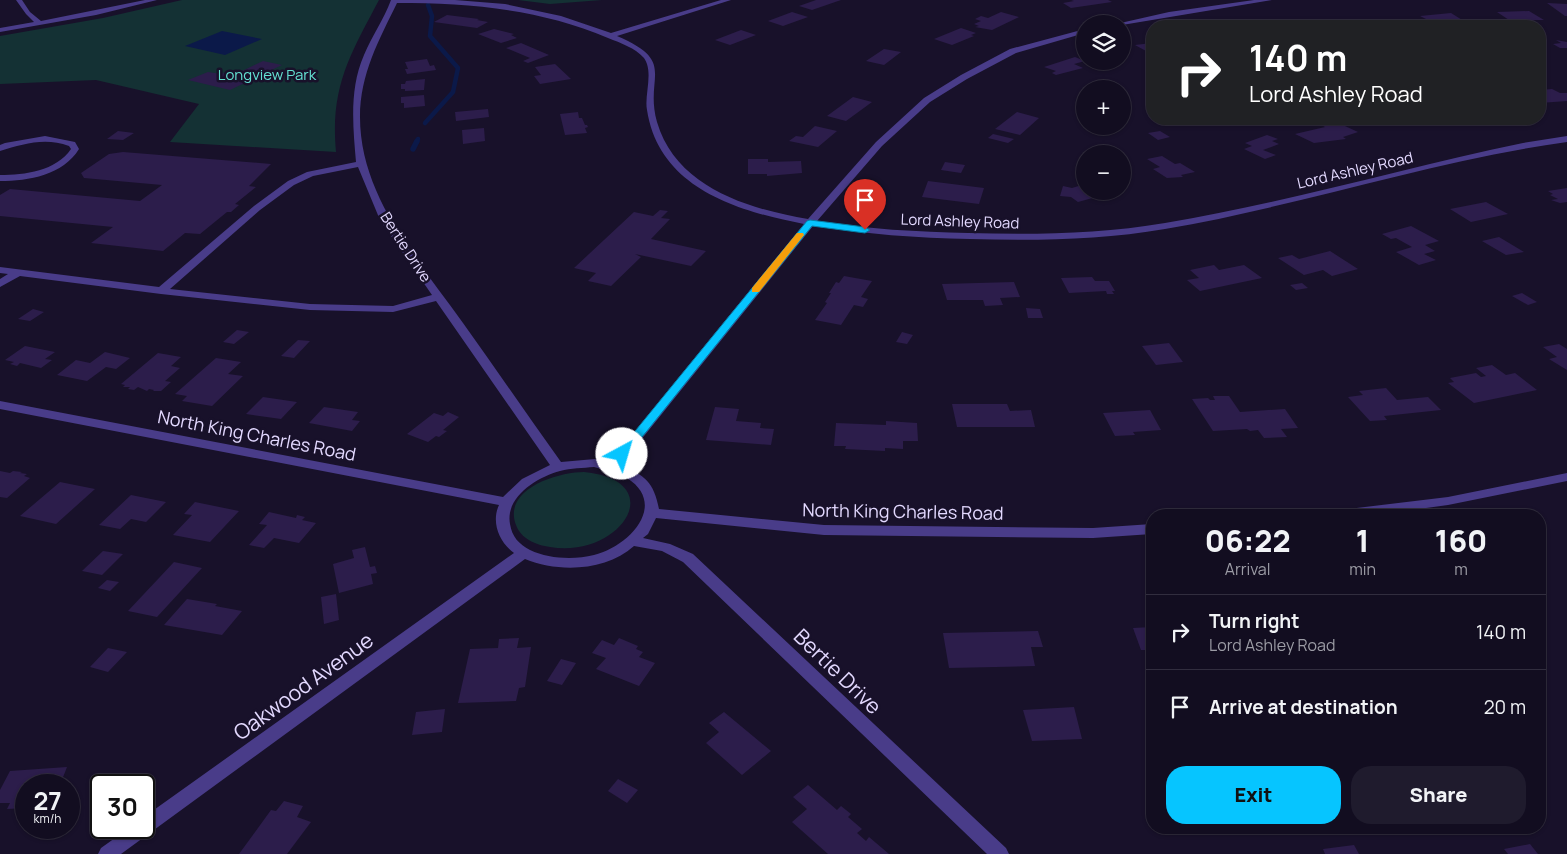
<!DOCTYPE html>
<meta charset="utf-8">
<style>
body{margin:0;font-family:Manrope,sans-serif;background:#1f1b2d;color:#f1f3f6;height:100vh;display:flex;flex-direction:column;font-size:19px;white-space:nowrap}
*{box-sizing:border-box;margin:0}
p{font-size:16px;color:#9c9ca5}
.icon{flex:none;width:28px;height:28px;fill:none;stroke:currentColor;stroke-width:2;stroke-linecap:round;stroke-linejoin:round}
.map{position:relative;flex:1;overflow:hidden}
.drawer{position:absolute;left:1146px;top:509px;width:400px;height:325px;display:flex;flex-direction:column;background:#120d20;border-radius:20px;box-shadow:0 1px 4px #0004,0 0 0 1px #312d3e}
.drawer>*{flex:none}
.banner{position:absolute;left:1146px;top:20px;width:400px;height:105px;border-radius:20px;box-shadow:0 1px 4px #0004,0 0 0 1px #312d3e;background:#202124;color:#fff;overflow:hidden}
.tools{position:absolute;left:1076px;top:15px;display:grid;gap:10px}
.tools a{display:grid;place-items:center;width:55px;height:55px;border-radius:50%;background:#120d20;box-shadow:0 1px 4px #0004,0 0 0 1px #312d3e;font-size:25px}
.speed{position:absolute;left:15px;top:774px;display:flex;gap:10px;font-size:25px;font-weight:700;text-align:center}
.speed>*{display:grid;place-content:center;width:65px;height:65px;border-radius:50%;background:#120d20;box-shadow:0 1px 4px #0004,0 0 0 1px #312d3e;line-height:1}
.speed small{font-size:12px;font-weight:400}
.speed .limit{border:2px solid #111;border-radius:8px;background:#fff;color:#111}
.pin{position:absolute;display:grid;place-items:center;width:42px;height:42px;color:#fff;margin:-51px -21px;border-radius:50% 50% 50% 0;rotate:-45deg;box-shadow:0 0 5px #0007}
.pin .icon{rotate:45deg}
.me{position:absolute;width:55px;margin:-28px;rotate:39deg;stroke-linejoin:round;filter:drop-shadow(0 0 4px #0008)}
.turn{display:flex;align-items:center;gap:18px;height:105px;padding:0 20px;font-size:22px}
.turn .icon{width:65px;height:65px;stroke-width:2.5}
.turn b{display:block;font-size:35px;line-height:42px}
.eta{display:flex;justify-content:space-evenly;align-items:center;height:85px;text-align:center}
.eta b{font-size:30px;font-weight:800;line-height:35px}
.action{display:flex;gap:10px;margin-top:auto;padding:10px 20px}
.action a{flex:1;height:58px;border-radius:20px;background:#06c5ff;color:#111;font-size:20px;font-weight:800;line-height:58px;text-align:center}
.action a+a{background:#1f1b2d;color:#f1f3f6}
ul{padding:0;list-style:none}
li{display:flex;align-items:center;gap:15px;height:75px;padding:0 20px;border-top:1px solid #312d3e}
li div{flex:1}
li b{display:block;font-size:19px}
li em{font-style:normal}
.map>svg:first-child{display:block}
.green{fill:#143134}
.water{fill:#0b1949}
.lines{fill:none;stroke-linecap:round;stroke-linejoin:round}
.stream-far1{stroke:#0b1949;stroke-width:4.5}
.stream{stroke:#0b1949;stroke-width:5.5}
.building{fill:#2c1d4b}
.minor{fill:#493c89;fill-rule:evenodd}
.route{fill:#06c5ff;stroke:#0480a6}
.slow{fill:#f59e0b}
.labels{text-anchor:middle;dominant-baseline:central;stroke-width:5;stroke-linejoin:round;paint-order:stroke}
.far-park-label{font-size:15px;fill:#64e1d2;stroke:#18112a}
.far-street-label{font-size:15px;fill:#e3d9ff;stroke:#18112a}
.street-label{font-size:18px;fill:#e3d9ff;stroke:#18112a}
.near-street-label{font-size:21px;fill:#e3d9ff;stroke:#18112a}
</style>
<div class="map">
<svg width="1567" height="854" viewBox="0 0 1567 854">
<rect width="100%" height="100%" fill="#18112a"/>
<g class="green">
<path d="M182 0H379C350 55 330 87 336 152L170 142 199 104 96 80 0 84V36L103 18Z"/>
<polygon points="518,0 602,0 550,4"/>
<path d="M584 472C672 481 620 559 550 547 536 545 521 539 516 525 502 489 558 472 584 472Z"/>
</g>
<polygon class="water" points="222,31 262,39 225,55 185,46"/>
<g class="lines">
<g class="stream-far1">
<polyline points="425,123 453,92 458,68 430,36 432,16 428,5"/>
<polyline points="417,142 418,139"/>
</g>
<polyline class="stream" points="413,149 417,141"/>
</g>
<g class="building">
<polygon points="816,0 841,0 812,10 799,6"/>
<polygon points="1071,0 1108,0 1112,2 1071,8 1063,3 1074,1"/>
<polygon points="1547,3 1567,4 1567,16 1565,16"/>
<polygon points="1529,11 1544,20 1509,20 1497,12"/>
<polygon points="792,12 808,17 783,26 768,21"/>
<polygon points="1001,12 1019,17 992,30 975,27 979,26 974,24 981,21 975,19 981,16 988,18"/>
<polygon points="1451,13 1467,23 1450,25 1443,21 1432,22 1420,16"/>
<polygon points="447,15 479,19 477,20 488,22 477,28 434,22"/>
<polygon points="1316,22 1323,26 1291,26 1291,25"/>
<polygon points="1364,23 1379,23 1386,26 1356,26 1352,24"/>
<polygon points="961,28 976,33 971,35 974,36 952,45 934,39"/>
<polygon points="494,29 514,34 511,35 517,38 501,43 478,34"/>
<polygon points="741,30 756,35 730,45 715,40"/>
<polygon points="1556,40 1567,42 1567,48 1560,48 1553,44 1561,43"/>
<polygon points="521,43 549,55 528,63 523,61 530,58 506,48"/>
<polygon points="1152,43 1152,50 1146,51 1135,45"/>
<polygon points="884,49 901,52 884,65 866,61"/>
<polygon points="1075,57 1085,61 1074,64 1083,68 1056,75 1052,73 1056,71 1044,67"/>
<polygon points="427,59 430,66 434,65 436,70 407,74 405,69 408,69 405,62"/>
<polygon points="263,61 282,65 230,90 188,80 208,72 221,74 229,71 238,73"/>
<polygon points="555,64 571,79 540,84 534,76 541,75 535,67"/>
<polygon points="425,79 424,90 405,91 405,89 401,89 401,84 405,84 406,81"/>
<polygon points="1552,89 1560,93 1567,93 1567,101 1540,103 1540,93 1542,93 1540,90"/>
<polygon points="424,95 425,106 404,108 404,103 401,103 401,97"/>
<polygon points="853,97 872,102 846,121 827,116"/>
<polygon points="488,109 489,117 456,121 455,112"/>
<polygon points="578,112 579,118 582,118 585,125 587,125 588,127 585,128 587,133 565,135 560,114"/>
<polygon points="1017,112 1039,118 1020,135 995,129"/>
<polygon points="1375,119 1407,119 1387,124"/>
<polygon points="1332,120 1358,132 1343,137 1346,139 1314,143 1295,134 1325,127 1318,123"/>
<polygon points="815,126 837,131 818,147 789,141 796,136 803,137"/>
<polygon points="484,128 485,141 463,144 462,130"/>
<polygon points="118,131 134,133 123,140 107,139"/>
<polygon points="1160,131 1170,137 1158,140 1148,133"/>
<polygon points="993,134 1014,139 1008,143 988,138"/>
<polygon points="1267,135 1278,139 1272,141 1279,144 1263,150 1276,155 1265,159 1244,149 1252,146 1245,143"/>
<polygon points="123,152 271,164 249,186 256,187 235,204 239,205 231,212 227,212 200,234 185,233 163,251 91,243 113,227 0,216 0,195 10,189 140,201 162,185 84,178 81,173 109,154"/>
<polygon points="1162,156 1175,164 1180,163 1195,172 1181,175 1183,177 1167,178 1153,169 1160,167 1147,159"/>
<polygon points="748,159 768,159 768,162 801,161 802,173 767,176 767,174 748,174"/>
<polygon points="945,162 965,165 961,173 941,170"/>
<polygon points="928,181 984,188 979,204 922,197"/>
<polygon points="1085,184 1085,191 1104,191 1107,194 1078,202 1071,197 1060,196 1063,186 1072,188"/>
<polygon points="1567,188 1567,202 1560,203 1551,200 1558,199 1550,195 1553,194 1548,191"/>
<polygon points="1486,202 1508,214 1471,222 1450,209"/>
<polygon points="660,210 668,211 661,218 670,219 651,239 706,251 691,266 635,254 641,257 611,286 588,281 596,273 574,268 634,212 653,216"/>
<polygon points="1411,226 1439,241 1425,245 1435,251 1424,254 1436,260 1419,265 1396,252 1412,247 1396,238 1391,239 1382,234"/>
<polygon points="1499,237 1524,252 1506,255 1482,241"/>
<polygon points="1330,251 1358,269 1332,276 1323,270 1304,275 1278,258 1292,255 1299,259"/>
<polygon points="1214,265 1219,270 1244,265 1262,278 1200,291 1187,280 1199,278 1190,270"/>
<polygon points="844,276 872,281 861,297 868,299 863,307 854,305 841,325 815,320 827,303 825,302 831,293 829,293 836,282 839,283"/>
<polygon points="1092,277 1095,281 1109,281 1115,291 1112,291 1114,294 1107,294 1106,291 1069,293 1061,278"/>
<polygon points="1014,282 1020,297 1000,298 1003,305 985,306 983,300 947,300 942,284"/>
<polygon points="1302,283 1308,288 1296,290 1290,285"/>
<polygon points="1522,293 1537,302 1528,305 1512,296"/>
<polygon points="1026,308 1040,309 1043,318 1028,318"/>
<polygon points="33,309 44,312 30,321 18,319"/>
<polygon points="237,330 249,332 234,344 223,342"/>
<polygon points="902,332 913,335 907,344 896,342"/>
<polygon points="298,340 310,341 294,358 281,356"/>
<polygon points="1169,343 1183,362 1156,365 1142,346"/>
<polygon points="1559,344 1567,349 1567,370 1549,359 1557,357 1543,347"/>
<polygon points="25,346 55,352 45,359 52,360 41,368 20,363 17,366 10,364 14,362 5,360"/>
<polygon points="105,352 130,358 116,369 106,367 87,381 57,375 76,360 90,363"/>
<polygon points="158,353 181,357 171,366 180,368 165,381 171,382 161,391 153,391 154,390 149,389 147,391 138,387 134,390 128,389 130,387 123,387 125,385 121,384"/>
<polygon points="216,358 241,362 228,374 243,376 212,406 182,401 187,396 175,394"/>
<polygon points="1492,365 1506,375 1515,373 1537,390 1474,403 1448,383 1454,382 1450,378 1476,373 1481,377 1486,376 1476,368"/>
<polygon points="1386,388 1397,400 1428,397 1441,410 1384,416 1387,420 1370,421 1348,397 1363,395 1359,391"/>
<polygon points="1213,396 1229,396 1240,412 1285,409 1298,428 1281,429 1287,437 1264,438 1258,430 1250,431 1247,429 1213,431 1192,399 1208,398 1210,400 1215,400"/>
<polygon points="263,397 297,402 281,419 246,414"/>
<polygon points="952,404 1007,404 1010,411 1031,410 1035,427 957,427"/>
<polygon points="324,407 358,412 352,420 360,421 352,431 309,423"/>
<polygon points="715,407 739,409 736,421 761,423 760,428 774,429 771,445 706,440"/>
<polygon points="1150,410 1161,430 1133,432 1135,435 1115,436 1103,413"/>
<polygon points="448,412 459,417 443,430 447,431 439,437 436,436 428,442 407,434 434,413 443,416"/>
<polygon points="886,421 917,423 918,441 903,441 903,449 885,448 885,451 845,449 846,446 834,446 836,423 886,425"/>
<polygon points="0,471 10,473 13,471 22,472 20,473 27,474 24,476 30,478 7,498 0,497"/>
<polygon points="60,482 95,489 56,524 20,516"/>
<polygon points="131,495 166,502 146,522 131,519 120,529 99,525"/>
<polygon points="195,502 239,511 210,542 173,535 192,515 184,514"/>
<polygon points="269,512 296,518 297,515 305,517 302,520 316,523 299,543 274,538 264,548 249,545 267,525 259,524"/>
<polygon points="365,547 370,567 375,566 377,573 371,574 373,584 339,593 333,564 354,558 352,550"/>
<polygon points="103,551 123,554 102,575 82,571"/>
<polygon points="174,562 202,568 157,617 128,611"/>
<polygon points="107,580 119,582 110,591 98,588"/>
<polygon points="336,594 339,620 324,624 321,597"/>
<polygon points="187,599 217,604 215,606 242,611 222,635 164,625"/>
<polygon points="1152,627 1152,650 1141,650 1133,628"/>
<polygon points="1038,631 1043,647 1031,647 1035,666 949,668 943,633"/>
<polygon points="519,638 517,648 531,647 525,687 519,688 516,701 458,703 470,649 498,648 499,639"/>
<polygon points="619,638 638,646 636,649 643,652 639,657 655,663 639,686 596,669 606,658 592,653 602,640 614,645"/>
<polygon points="108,648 127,652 108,672 90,667"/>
<polygon points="561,659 576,663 562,685 547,681"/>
<polygon points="1074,707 1082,739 1032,741 1023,710"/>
<polygon points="445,709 442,732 412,735 416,712"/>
<polygon points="724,712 771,751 742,775 706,743 719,732 709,723"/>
<polygon points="67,767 60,785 26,785 25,808 7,809 10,803 0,803 0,790 10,771"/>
<polygon points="618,779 638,790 627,803 608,791"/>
<polygon points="808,785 837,810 841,806 851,814 848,817 862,829 857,833 866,841 869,837 889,854 828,854 792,822 807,809 793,797"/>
<polygon points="284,801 303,806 297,817 311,822 287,854 239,854 271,810 276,811"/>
<polygon points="1530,844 1538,854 1508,854 1504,849"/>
<polygon points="1354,845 1359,854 1325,854 1323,849"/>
</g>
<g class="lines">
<g class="minor">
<polygon points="16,0 22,0 30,12 41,21 145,0 157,0 96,15 0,32 0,28 34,22 26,14"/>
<path d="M391 0H455L505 4 561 16 611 33 721 0H731L617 36C678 62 644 76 657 122 676 187 748 209 808 219L876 142 924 98 961 75 1010 49 1085 29V33L1016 53 967 79 930 102 882 146 817 221C867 229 918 232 968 233 1034 235 1100 234 1165 223 1286 203 1403 168 1523 143L1567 136V142C1431 161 1300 206 1165 229 1101 240 1035 241 970 239 917 238 865 234 813 226L620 466C645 474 654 483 659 509L824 525 1093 528 1152 524V534L1093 538 824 535 656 518 648 534 643 538 670 544 693 554 1006 848 1009 854H987L683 562 662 551 634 546C606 571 559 573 525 559L121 854H98L101 848 129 828H144V817L514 553C499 542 491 522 499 505L0 409V401L503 497 522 479 550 465 436 301 393 312 310 310 161 294 20 276 0 287V279L8 274 0 273V267L159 287 254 206 288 181 307 172 356 162C353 127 349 89 364 55 372 36 384 19 391 0ZM397 3C470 3 540 9 608 38 621 43 635 48 644 58 654 72 644 95 647 110 659 188 737 211 804 224L609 463 595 459 561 462C528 416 496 369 463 323 419 261 360 197 360 117 360 74 379 40 397 3ZM358 167 380 220 432 295 393 306 310 304 170 289 260 210 294 185 313 176ZM594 467C604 470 618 472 627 478 669 505 628 547 594 555 574 560 549 559 530 550 519 544 512 537 510 524 505 497 537 477 560 471 571 468 583 468 594 467Z"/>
<polygon points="1254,0 1272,0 1122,25 1122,24 1116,24 1169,12"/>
<path d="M45 136 75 142 79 149C63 175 29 181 0 181V175C25 175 56 171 71 149L69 146C45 137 23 144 0 151V145L5 143Z"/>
<polygon points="1567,473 1567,481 1448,505 1375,515 1333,515 1335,512 1340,510 1448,497"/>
</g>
</g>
<polygon class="route" points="810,220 865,227 870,230 865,233 812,226 626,457 618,457 616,454 618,452 807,221"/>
<polygon class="slow" points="797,233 803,233 804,235 759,292 752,292 752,288"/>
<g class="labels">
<g class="far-park-label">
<text x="267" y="74">Longview Park</text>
</g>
<g class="far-street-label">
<text transform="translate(1355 170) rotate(-13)">Lord Ashley Road</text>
<text transform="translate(960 221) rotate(2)">Lord Ashley Road</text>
<text transform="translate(406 247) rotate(57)">Bertie Drive</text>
</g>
<g class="street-label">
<text transform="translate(257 435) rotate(11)">North King Charles Road</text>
<text transform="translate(903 511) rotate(1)">North King Charles Road</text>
</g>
<g class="near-street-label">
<text transform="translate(838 671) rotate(44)">Bertie Drive</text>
<text transform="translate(303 686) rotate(-36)">Oakwood Avenue</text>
</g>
</g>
</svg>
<div class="tools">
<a><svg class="icon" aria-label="layers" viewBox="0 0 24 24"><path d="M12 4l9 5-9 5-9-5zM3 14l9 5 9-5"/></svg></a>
<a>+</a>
<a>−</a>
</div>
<div class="speed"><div>27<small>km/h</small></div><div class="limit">30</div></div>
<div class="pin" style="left:865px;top:230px;background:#d93025"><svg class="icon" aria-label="arrive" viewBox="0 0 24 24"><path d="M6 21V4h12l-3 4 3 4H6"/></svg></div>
<svg class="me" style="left:622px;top:454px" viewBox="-20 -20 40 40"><circle r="19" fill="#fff"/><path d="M0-13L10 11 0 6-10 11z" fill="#06c5ff"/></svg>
<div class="banner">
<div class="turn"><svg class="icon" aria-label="right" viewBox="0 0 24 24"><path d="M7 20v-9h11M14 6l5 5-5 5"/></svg><div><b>140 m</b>Lord Ashley Road</div></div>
</div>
<section class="drawer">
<div class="eta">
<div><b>06:22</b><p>Arrival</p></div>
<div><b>1</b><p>min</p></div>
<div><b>160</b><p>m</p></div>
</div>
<ul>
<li><svg class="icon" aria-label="right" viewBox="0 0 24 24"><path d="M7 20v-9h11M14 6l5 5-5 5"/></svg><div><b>Turn right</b><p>Lord Ashley Road</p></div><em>140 m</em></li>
<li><svg class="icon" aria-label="arrive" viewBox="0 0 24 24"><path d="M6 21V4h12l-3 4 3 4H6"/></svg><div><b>Arrive at destination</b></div><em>20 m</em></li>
</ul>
<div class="action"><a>Exit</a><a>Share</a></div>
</section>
</div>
